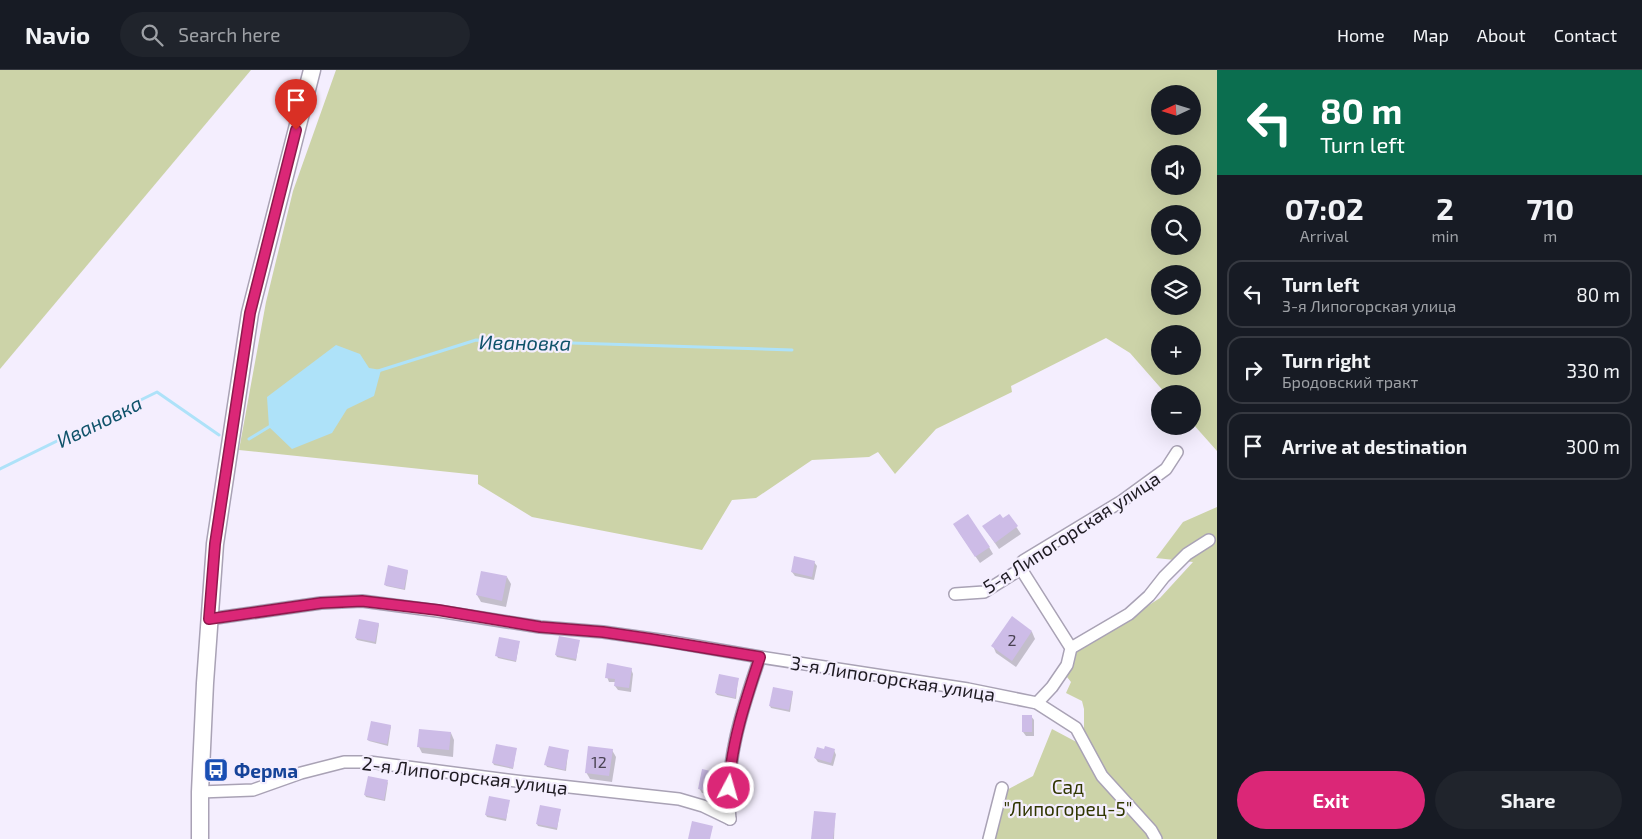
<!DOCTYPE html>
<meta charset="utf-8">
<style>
body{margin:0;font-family:"Exo 2",sans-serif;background:#20242c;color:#f1f3f6;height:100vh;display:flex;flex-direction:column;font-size:19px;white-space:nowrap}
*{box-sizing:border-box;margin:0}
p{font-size:16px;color:#9ea1a6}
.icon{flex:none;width:28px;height:28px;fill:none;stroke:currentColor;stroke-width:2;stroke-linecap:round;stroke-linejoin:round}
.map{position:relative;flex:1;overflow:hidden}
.side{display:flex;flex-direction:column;background:#171b24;width:425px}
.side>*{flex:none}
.top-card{background:#0b6e4f;color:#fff;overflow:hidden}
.needle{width:32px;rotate:266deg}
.tools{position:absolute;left:1151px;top:15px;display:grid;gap:10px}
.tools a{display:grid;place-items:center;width:50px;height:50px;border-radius:50%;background:#171b24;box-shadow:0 5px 20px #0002;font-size:25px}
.pin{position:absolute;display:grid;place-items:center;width:42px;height:42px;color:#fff;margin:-51px -21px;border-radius:50% 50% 50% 0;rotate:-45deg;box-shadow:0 0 5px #0007}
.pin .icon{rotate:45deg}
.me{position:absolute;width:55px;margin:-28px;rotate:6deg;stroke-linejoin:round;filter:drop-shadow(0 0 4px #0008)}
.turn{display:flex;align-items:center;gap:18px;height:105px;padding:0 20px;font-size:22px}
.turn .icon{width:65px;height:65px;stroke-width:2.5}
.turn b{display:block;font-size:35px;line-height:42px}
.eta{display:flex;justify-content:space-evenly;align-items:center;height:85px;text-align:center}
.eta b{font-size:30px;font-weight:700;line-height:35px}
.primary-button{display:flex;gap:10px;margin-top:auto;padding:10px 20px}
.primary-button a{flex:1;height:58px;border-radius:30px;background:#db2777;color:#fff;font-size:20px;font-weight:700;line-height:58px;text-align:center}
.primary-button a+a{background:#20242c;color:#f1f3f6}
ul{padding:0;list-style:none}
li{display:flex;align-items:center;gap:15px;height:68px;margin:0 10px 8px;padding:0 10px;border:2px solid #363941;border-radius:15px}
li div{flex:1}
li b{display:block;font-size:19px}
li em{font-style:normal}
header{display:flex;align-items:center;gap:30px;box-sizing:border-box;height:70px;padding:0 25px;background:#171b24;border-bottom:1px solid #363941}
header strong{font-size:24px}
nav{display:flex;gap:28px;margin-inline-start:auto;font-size:18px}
.search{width:350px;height:45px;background:#20242c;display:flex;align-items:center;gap:12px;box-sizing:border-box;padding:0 18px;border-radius:28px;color:#9ea1a6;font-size:19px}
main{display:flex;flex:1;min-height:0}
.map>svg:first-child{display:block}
.green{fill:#ccd3a8;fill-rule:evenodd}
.water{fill:#aee2f9}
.shadow{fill:#0003}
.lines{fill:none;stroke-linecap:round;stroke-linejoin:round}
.stream{stroke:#aee2f9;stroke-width:3}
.building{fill:#cdbce7}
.street-casing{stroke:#a9a2b5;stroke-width:14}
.secondary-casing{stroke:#a9a2b5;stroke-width:19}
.street{stroke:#fff;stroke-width:11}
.secondary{stroke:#fff;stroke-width:16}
.route-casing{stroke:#8e194d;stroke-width:12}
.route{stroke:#db2777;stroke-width:9}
.labels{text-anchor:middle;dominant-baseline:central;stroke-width:4.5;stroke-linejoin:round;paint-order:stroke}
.number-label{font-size:16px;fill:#4a4353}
.street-label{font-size:19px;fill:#1e1b22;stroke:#f4eefe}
.transit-label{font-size:19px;font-weight:bold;fill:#164399;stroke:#f4eefe;text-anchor:start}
.park-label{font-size:19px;fill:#303600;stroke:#f4eefe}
.water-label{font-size:20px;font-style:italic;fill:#0f526a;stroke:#f4eefe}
</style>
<header>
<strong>Navio</strong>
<div class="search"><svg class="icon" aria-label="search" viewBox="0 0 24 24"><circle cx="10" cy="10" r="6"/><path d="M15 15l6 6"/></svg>Search here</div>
<nav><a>Home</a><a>Map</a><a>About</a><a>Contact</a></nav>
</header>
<main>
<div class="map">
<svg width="1217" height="769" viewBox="0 0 1217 769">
<rect width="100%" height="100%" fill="#f4eefe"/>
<g class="green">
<polygon points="0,0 251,0 0,299"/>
<path d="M336 0H1217V381L1193 354 1192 324H1166L1130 283 1106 268 1011 316 1012 322 936 359 895 404 878 382 869 387 812 390 756 428 732 430 702 480 532 447 478 414V405L239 380 266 232 293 121ZM1160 24H1192V56H1160ZM1160 84H1192V116H1160ZM1160 144H1192V176H1160ZM1160 204H1192V236H1160ZM1160 264H1192V296H1160Z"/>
<polygon points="1217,437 1217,769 992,769 1001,723 1033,706 1052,659 1084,676 1084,639 1082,631 1066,623 1071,612 1067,607 1080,574 1121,553 1160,528 1193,492 1156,488 1183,452"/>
</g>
<polygon class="water" points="336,275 360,284 369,298 381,300 374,326 347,339 332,363 292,379 269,357 267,327"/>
<g class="shadow">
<polygon points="1009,446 1021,464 999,479 988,463"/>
<polygon points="958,461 989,477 993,484 980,493"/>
<polygon points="814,492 817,496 814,510 795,506 792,502"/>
<polygon points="408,501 405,520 386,516 385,514"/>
<polygon points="507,507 511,514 506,537 481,532 477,525"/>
<polygon points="1012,548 1032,562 1035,569 1016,597 996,583 993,576"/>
<polygon points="379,554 376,574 357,570 356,568"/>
<polygon points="579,571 576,591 557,587 556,585"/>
<polygon points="519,573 516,592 498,588 497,586"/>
<polygon points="631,599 633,604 631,622 618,620 615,616 616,612 609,612 607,607"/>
<polygon points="738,609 736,629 717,625 716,623"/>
<polygon points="793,622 790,642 771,638 770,636"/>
<polygon points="1031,646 1034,650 1034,666 1026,666 1023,662"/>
<polygon points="391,656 388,676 369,671 368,670"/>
<polygon points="451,663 454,670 453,687 422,683 419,677"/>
<polygon points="516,679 513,699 494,695 493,693"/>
<polygon points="612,680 616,687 612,712 590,709 586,702"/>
<polygon points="834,680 836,685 833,696 818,692 815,688"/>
<polygon points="568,682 566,701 547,697 546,695"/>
<polygon points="722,705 724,709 721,727 702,723 699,718"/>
<polygon points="388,712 385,731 366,727 365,725"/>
<polygon points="509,731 506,751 487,747 486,745"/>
<polygon points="560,740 557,760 538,756 537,754"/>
<polygon points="835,744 834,769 813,769"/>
</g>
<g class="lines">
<g class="stream">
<polyline points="378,301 476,270 792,280"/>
<polyline points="249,369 272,355"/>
<polyline points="0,399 157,322 219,365"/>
</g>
</g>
<g class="building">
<polygon points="968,444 990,477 975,487 953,454"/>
<polygon points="1000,444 1003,448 1009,444 1018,456 995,473 982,456"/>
<polygon points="794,486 815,491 812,507 791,502"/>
<polygon points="388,495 408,500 404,519 384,515"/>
<polygon points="481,501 507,506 502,531 476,525"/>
<polygon points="1012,546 1032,561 1012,591 991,576"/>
<polygon points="359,549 379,553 375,572 355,568"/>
<polygon points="559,566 580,570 576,589 555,585"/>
<polygon points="499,567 520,571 516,591 495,586"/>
<polygon points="607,593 632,598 629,618 614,616 615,609 605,608"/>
<polygon points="719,604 739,608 735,628 715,623"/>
<polygon points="773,617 793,621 789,640 769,636"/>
<rect x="1022" y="645" width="10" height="17"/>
<polygon points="371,651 391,655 387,674 367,670"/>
<polygon points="419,659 451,662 449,680 417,677"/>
<polygon points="496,674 517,678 513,698 492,693"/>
<polygon points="549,676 569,680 565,700 544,695"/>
<polygon points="588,676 613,679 609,706 585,703"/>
<polygon points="825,676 835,679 831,693 814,688 817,677 824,679"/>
<polygon points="702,699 723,704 719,723 698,719"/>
<polygon points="368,706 388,710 384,730 364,725"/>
<polygon points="489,726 510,730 506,749 485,745"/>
<polygon points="540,735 561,739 557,758 536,754"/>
<polygon points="814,741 836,743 833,769 811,769"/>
<polygon points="692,751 713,756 710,769 688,769"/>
</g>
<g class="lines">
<defs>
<g id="street">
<polyline points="1021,499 1071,578 1067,595 1052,617 1037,633"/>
<polyline points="955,524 984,522 1021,499 1023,491 1122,431 1166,399 1177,382"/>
<polyline points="209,549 321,533 362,531 438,541 540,557 603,562 667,571 760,587 968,619 1037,633 1076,658 1102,706 1151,760 1156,769"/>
<polyline points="1071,578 1129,544 1149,526 1164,507 1187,484 1209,470"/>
<polyline points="200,722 253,720 301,703 344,692 369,692 524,712 679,729 703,736 730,749"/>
<path d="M730 749C724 694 742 639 760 587"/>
<polyline points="989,769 1002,718"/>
</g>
<polyline id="secondary" points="200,769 200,722 205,613 215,474 250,243 312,0"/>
</defs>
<use href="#street" class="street-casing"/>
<use href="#secondary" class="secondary-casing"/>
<use href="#street" class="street"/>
<use href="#secondary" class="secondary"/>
</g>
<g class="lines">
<defs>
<path id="route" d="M296 60 250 243 215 474 209 549 321 533 362 531 438 540 540 557 603 562 651 569 760 587C746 629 731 673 729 718"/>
</defs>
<use href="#route" class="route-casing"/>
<use href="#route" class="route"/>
</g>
<defs>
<symbol id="bus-square" viewBox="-11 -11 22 22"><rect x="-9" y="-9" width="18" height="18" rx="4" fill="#1a4fb4" stroke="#f4eefe"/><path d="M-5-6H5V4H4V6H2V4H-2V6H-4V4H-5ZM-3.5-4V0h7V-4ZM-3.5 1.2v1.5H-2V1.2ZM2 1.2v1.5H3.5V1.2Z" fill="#fff"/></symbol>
</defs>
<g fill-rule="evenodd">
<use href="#bus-square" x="202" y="686" width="28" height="28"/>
</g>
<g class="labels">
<g class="number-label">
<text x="1012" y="569">2</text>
<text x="599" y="691">12</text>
</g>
<g class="street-label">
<text transform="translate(1071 462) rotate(-33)">5-я Липогорская улица</text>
<text transform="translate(893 608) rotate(9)">3-я Липогорская улица</text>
<text transform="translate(465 705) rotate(7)">2-я Липогорская улица</text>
</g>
<g class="transit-label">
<text x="234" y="700">Ферма</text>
</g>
<g class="park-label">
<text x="1068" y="716">Сад<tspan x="1068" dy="22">"Липогорец-5"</tspan></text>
</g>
<g class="water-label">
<text transform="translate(525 272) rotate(1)">Ивановка</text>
<text transform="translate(99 351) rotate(-26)">Ивановка</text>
</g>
</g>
</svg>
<div class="tools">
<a><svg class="needle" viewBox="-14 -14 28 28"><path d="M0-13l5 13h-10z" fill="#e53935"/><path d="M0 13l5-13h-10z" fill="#9ea1a6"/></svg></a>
<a><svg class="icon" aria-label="sound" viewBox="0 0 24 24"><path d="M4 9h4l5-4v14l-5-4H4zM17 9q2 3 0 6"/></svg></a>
<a><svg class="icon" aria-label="search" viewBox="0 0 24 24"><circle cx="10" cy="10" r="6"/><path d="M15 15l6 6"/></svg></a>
<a><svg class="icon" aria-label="layers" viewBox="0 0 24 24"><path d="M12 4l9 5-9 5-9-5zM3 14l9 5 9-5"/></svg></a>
<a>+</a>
<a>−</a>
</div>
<div class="pin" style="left:296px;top:60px;background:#d93025"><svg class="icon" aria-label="arrive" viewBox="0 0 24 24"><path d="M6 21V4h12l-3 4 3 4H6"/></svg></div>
<svg class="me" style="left:729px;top:718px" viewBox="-20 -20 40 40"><circle r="17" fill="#db2777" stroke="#fff" stroke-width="3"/><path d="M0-11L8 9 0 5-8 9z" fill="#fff"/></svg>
</div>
<section class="side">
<div class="top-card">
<div class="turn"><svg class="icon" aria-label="left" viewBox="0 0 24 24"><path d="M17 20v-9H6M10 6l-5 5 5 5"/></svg><div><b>80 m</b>Turn left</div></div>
</div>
<div class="eta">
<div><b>07:02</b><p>Arrival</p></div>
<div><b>2</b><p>min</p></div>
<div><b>710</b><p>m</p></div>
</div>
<ul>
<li><svg class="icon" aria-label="left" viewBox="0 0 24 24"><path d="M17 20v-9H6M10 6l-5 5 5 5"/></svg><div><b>Turn left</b><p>3-я Липогорская улица</p></div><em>80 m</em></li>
<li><svg class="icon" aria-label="right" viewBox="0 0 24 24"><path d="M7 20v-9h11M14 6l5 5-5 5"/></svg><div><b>Turn right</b><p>Бродовский тракт</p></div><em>330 m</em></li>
<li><svg class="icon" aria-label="arrive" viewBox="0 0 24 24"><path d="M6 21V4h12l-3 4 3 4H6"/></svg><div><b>Arrive at destination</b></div><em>300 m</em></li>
</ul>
<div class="primary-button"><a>Exit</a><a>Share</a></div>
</section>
</main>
